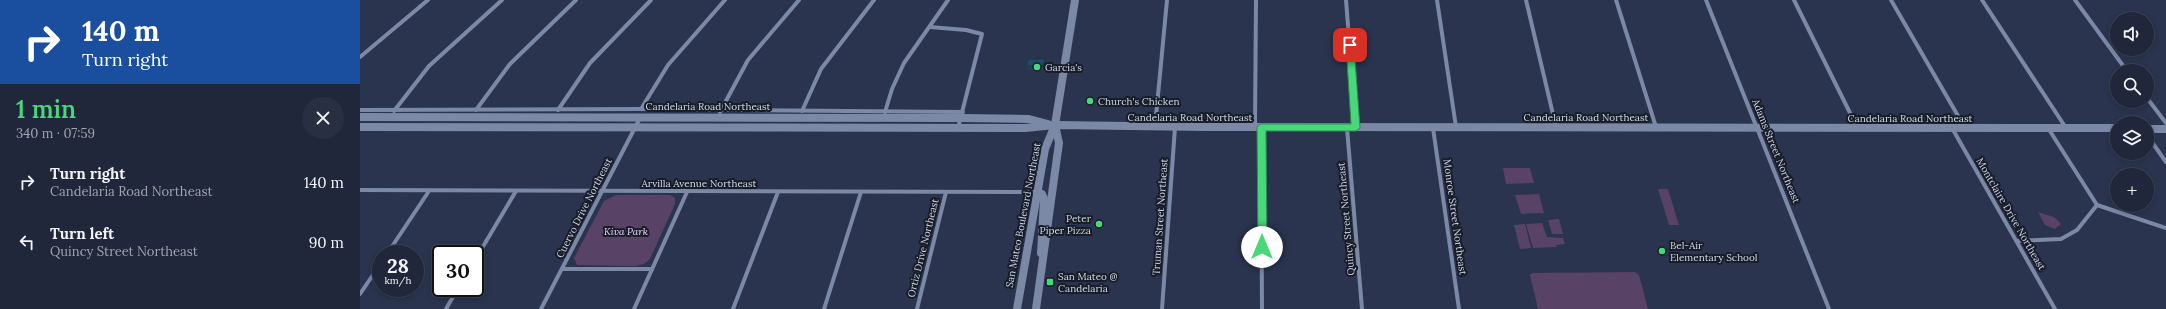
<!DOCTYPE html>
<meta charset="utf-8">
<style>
body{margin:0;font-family:Lora,serif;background:#282f42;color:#f1f3f6;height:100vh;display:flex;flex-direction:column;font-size:15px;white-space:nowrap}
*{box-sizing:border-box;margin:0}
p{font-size:13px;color:#a2a5af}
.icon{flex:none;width:22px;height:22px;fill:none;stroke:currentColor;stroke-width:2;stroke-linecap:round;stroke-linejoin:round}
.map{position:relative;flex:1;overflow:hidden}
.details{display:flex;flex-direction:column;background:#20273a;width:360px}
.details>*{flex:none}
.guide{background:#1a4fa0;color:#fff;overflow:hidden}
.controls{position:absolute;left:1750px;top:12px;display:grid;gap:8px}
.controls a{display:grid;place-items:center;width:44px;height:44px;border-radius:50%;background:#20273a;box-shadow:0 2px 6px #0003,0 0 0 1px #3d4454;font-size:20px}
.speed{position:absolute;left:12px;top:245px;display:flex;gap:8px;font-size:20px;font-weight:700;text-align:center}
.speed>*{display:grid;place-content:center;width:52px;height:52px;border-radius:50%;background:#20273a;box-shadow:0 2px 6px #0003,0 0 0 1px #3d4454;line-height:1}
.speed small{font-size:10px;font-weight:400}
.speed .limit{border:2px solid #111;border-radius:6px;background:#fff;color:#111}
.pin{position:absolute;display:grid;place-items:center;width:34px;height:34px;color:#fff;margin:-17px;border-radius:8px;box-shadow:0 2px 6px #0006}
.me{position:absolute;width:44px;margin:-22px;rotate:0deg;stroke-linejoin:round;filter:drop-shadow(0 0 3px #0008)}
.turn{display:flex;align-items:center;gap:14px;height:84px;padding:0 16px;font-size:18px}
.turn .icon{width:52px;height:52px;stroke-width:2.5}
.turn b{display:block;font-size:28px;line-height:34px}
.round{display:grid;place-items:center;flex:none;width:42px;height:42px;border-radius:21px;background:#282f42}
.headline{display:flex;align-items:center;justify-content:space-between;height:68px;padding:0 16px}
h1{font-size:24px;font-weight:600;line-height:30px;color:#48d779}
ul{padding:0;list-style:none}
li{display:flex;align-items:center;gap:12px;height:60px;padding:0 16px}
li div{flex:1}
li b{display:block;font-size:15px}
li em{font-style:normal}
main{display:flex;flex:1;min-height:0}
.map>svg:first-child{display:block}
.green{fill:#584265}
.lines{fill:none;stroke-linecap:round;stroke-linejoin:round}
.minor{stroke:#7b88a6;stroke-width:4}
.secondary{stroke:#7b88a6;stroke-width:8}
.wall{fill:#1c4059}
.shaded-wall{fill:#163449}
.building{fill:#204a68;stroke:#163449}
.route{fill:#48d779;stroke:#2f8c4f}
.poi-dot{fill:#48d779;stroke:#181d28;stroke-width:1.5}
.labels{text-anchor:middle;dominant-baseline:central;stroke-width:4;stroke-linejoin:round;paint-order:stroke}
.poi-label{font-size:10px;fill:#cfd6e7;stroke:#181d28;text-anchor:start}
.street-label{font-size:10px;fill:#cfd6e7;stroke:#181d28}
.park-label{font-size:10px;font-style:italic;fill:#edd5fc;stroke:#181d28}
</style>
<main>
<section class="details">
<div class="guide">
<div class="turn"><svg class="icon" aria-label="right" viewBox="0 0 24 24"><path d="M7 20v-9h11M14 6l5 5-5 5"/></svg><div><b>140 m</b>Turn right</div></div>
</div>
<div class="headline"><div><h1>1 min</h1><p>340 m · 07:59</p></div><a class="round"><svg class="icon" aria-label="close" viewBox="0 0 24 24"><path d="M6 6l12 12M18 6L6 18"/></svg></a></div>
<ul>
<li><svg class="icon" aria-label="right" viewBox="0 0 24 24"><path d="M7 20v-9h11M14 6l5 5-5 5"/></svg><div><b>Turn right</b><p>Candelaria Road Northeast</p></div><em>140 m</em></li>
<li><svg class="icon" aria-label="left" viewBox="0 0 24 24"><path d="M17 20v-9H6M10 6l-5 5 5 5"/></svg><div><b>Turn left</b><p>Quincy Street Northeast</p></div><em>90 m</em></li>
</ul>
</section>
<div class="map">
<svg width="1806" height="309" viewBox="0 0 1806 309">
<rect width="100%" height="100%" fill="#2a344e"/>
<g class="green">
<polygon points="1143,168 1170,168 1174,183 1146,184"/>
<polygon points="1298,189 1308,189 1319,225 1309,225"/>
<polygon points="1179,194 1184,213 1161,214 1155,195"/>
<polygon points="256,195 310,195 315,198 315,204 290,259 284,264 275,266 217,265 214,258 244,201"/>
<polygon points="1678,212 1694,217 1701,224 1695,229 1685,225"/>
<polygon points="1199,219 1203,234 1192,234 1188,220"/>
<polygon points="1182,223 1187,237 1203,238 1205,244 1196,245 1197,247 1173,248 1166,224"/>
<polygon points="1165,224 1171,248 1160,249 1154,225"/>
<polygon points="1275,272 1279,275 1288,309 1178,309 1170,275 1173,273"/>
</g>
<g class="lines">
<g class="minor">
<polyline points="986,0 996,127"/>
<polyline points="1077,0 1096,127"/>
<polyline points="1166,0 1196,127"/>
<polyline points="1256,0 1296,127"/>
<polyline points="1346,0 1469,309"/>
<polyline points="1434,0 1497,127"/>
<polyline points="1531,0 1605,128"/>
<polyline points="1622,0 1706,128"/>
<polyline points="1715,0 1767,71"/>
<polyline points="570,27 606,30 622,34 598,128"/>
<polyline points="0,57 68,0"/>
<polyline points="1787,98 1806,123"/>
<polyline points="281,109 308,65 365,0"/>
<polyline points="0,110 279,109 603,112"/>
<polyline points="116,110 150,64 216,0"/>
<polyline points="198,110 230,63 291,0"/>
<polyline points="34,111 69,66 142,0"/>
<polyline points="442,111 461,69 514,0"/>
<polyline points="360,112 388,60 439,0"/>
<polyline points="525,112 532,89 544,63 588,0"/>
<polyline points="795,127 807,0"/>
<polyline points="895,127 896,0"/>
<polyline points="901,127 902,309"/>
<polyline points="987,128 1002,309"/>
<polyline points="1073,128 1099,309"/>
<polyline points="1592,128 1695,309"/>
<polyline points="1787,135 1806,162"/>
<polyline points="0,190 677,192"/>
<polyline points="1737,205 1806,228"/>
<polyline points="1657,241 1701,239 1717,230 1737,205 1688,128"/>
<polyline points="27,254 69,191"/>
<polyline points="115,260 156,191"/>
<polyline points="202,269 292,269"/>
<polyline points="0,294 21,263"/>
<polyline points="86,309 98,288"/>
<polyline points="181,309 280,118"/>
<polyline points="274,309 327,192"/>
<polyline points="373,309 418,192"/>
<polyline points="464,309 501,192"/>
<polyline points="557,309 586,192"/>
<polyline points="802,309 815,127"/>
</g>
<g class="secondary">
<polyline points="0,117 602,118 669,119 688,124"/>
<polyline points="0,127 665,128 695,125 845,127 1757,128"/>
<polyline points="1787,129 1806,129"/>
<polyline points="677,192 682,194 684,199 681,253"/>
<polyline points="657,309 685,149 695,125 715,0"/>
<polyline points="676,309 699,143 695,125"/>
</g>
</g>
<polygon class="wall" points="685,59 686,63 684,70 667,70 666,66"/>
<polygon class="shaded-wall" points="685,59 686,63 684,70 683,66"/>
<polygon class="building" points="668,59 685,59 683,66 666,66"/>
<polygon class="route" points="990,42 994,45 1000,128 996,131 906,131 907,247 905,250 898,250 897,127 901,124 991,124 986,45"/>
<g class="poi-dot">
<circle cx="677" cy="67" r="4"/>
<circle cx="730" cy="101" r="4"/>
<circle cx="739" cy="224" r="4"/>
<circle cx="1302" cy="251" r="4"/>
<rect x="686" y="278" width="8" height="8" rx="2"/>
</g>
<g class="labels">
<g class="poi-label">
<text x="685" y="67">Garcia's</text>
<text x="738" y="101">Church's Chicken</text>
<text x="731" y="218" text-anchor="end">Peter<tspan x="731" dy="12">Piper Pizza</tspan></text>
<text x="1310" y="245">Bel-Air<tspan x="1310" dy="12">Elementary School</tspan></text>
<text x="698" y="276">San Mateo @<tspan x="698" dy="12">Candelaria</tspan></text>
</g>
<g class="street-label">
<text x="348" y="106">Candelaria Road Northeast</text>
<text x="830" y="117">Candelaria Road Northeast</text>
<text x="1226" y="117">Candelaria Road Northeast</text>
<text x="1550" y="118">Candelaria Road Northeast</text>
<text transform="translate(1416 151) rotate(68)">Adams Street Northeast</text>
<text x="339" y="183">Arvilla Avenue Northeast</text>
<text transform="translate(224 208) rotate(-63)">Cuervo Drive Northeast</text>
<text transform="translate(1651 214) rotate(60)">Montclaire Drive Northeast</text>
<text transform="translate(663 215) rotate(-79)">San Mateo Boulevard Northeast</text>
<text transform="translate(800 217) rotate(-86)">Truman Street Northeast</text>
<text transform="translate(1095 217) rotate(82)">Monroe Street Northeast</text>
<text transform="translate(986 219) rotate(-95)">Quincy Street Northeast</text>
<text transform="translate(563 248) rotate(-76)">Ortiz Drive Northeast</text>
</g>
<g class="park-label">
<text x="266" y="231">Kiva Park</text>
</g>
</g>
</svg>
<div class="controls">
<a><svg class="icon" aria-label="sound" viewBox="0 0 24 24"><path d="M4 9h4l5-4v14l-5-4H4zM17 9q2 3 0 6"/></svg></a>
<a><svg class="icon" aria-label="search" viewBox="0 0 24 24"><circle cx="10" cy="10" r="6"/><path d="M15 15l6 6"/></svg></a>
<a><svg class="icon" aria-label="layers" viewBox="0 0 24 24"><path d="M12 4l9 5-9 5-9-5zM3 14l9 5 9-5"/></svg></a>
<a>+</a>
</div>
<div class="speed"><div>28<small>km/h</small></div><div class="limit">30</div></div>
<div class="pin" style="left:990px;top:45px;background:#d93025"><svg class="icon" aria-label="arrive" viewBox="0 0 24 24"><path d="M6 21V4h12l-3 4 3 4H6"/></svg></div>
<svg class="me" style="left:902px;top:247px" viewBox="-20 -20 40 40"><circle r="19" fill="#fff"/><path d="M0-13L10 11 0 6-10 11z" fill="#48d779"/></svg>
</div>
</main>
